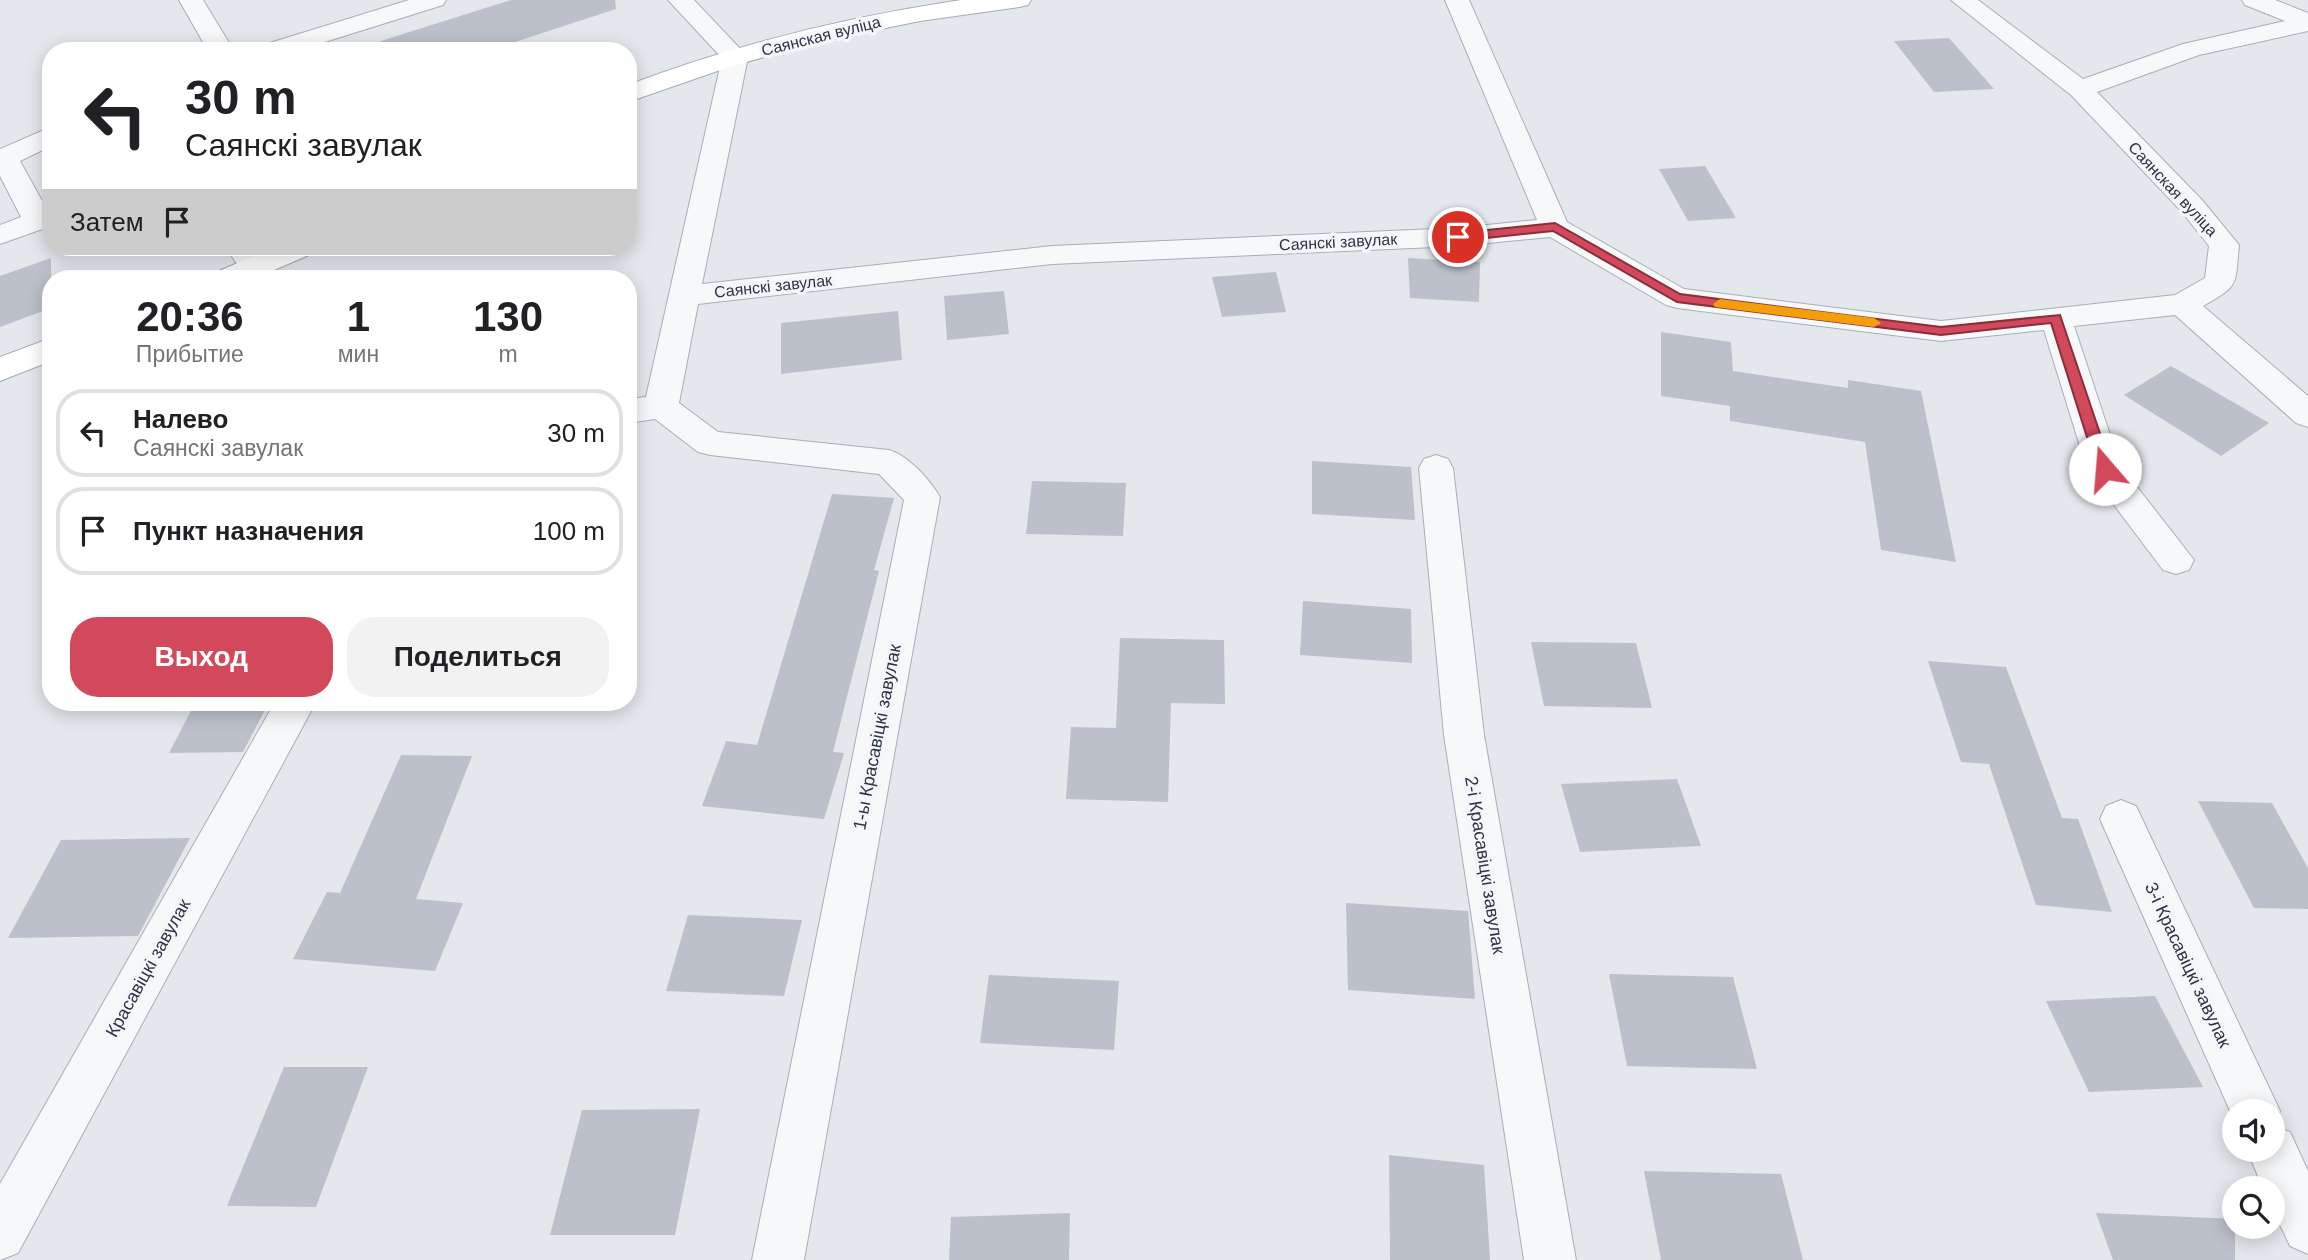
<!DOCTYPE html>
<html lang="ru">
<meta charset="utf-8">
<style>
body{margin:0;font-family:Arial,sans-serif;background:#f2f2f2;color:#202124;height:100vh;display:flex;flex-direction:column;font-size:26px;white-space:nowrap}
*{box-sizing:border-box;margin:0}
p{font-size:23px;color:#757577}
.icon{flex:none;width:38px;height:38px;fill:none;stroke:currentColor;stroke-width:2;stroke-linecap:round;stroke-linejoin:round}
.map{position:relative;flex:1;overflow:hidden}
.details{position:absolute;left:42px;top:270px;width:595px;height:441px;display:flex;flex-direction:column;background:#fff;border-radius:28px;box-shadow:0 4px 18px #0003}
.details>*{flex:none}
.guide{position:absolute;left:42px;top:42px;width:595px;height:214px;border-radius:28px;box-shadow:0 4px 18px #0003;background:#fff;color:#202124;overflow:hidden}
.controls{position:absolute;left:2222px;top:1099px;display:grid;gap:14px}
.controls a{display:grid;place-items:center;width:63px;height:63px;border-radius:50%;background:#fff;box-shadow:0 4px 18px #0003;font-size:35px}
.pin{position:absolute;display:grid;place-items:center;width:60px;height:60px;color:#fff;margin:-30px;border:4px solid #fff;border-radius:50%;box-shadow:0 2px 7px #0007}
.me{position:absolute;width:77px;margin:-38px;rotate:342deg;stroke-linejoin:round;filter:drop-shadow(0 0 5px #0008)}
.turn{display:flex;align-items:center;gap:24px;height:147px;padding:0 28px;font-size:32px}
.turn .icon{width:91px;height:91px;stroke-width:2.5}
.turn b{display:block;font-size:49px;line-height:60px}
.then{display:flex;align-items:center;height:66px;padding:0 28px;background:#0003;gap:14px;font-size:26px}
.eta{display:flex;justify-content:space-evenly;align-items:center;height:119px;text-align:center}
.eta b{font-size:42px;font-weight:700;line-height:49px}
.action{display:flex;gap:14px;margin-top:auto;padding:14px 28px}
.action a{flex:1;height:80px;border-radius:28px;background:#d1495b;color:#fff;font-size:28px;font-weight:700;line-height:80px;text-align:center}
.action a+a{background:#f2f2f2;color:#202124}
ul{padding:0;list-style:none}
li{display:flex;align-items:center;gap:21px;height:88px;margin:0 14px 10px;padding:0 14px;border:4px solid #e0e0e0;border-radius:28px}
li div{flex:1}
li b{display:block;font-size:26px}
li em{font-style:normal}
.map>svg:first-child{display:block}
.building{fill:#bbc0ca}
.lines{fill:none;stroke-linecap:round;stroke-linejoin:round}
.minor-casing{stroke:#a9aeb7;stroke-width:2}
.major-casing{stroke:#a3abb8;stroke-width:2}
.minor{fill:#f7f8fa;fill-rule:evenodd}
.major{fill:#fff;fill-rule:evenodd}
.route{fill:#d1495b;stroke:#882f3b;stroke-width:2}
.slow{fill:#f59e0b}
.labels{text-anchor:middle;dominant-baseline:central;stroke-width:7;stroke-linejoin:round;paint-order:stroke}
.far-street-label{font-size:16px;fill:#2b3445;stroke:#f4f6f9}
.street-label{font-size:18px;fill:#2b3445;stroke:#f4f6f9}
</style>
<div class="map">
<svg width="2308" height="1260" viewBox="0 0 2308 1260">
<rect width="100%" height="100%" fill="#e4e7ec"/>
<g class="building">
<polygon points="511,0 615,0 616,9 487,51 382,51 381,41"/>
<polygon points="1949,38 1994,89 1934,92 1894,41"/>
<polygon points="1705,166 1736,218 1688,221 1659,169"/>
<polygon points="51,258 51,308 0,327 0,276"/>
<polygon points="1408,258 1480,262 1479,302 1410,298"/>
<polygon points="1276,272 1286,312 1222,317 1212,277"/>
<polygon points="1004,291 1009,334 947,340 944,296"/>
<polygon points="898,311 902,360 781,374 781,323"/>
<polygon points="1661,332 1731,342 1733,371 1848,388 1848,380 1921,391 1956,562 1881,550 1865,442 1730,421 1730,406 1661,396"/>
<polygon points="2171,366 2269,423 2221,456 2124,395"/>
<polygon points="1312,461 1411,467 1415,520 1312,514"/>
<polygon points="1032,481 1126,483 1123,536 1026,534"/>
<polygon points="832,494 894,498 874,570 879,571 833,752 844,753 824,819 702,806 726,741 757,745"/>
<polygon points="1303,601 1411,609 1412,663 1300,655"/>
<polygon points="1120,638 1224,640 1225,704 1171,703 1168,802 1066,799 1071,727 1116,728"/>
<polygon points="1531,642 1636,643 1652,708 1544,706"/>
<polygon points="1928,661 2006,667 2062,818 2078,819 2112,912 2036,905 1989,764 1961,762"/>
<polygon points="266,708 243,752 169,753 192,709"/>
<polygon points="401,755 472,756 416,899 463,903 435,971 293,959 327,892 340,893"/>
<polygon points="1677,779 1701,846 1580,852 1561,784"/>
<polygon points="2198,801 2272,803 2308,868 2308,909 2254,908"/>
<polygon points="190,838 138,936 8,938 61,840"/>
<polygon points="1346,903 1468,911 1475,999 1348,990"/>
<polygon points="688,915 802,920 784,996 666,991"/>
<polygon points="1609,974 1733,977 1757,1069 1627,1066"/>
<polygon points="989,975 1119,981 1114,1050 980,1043"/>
<polygon points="2155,996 2203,1087 2089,1092 2046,1001"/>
<polygon points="284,1067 368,1067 316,1207 227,1206"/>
<polygon points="700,1109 675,1235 550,1235 582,1110"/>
<polygon points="1389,1155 1484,1165 1490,1260 1390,1260"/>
<polygon points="1644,1171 1781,1174 1803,1260 1661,1260"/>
<polygon points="1070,1213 1069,1260 949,1260 951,1217"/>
<polygon points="2096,1213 2235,1219 2235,1260 2113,1260"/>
</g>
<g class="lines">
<defs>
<g id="minor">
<polygon points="179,0 203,0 234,51 208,51"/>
<polygon points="409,0 446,0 443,5 296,51 256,51 260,46"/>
<path d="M668 0H694L748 57 702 284 1052 246 1458 228 1537 220 1445 0H1469L1567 222 1684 289 1941 321 2175 295 2205 278 2209 246 2182 212 2071 95 1951 0H1978L2083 79 2183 44 2285 21 2245 5 2242 0H2275L2308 13V31L2199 55 2097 92 2202 200 2239 245C2235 286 2240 285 2203 306L2308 396V427L2296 423 2175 315 2074 326 2120 465 2194 560 2189 570 2176 574 2163 570 2087 469 2044 330 1941 341 1677 308 1666 305 1550 237 1458 246 1052 264 698 304 679 403 718 432 889 450C909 456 929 479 940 497L804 1260H752L904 500 879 474 710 455 698 452 655 419 628 423V399L646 397 722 58Z"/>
<polygon points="51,127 51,146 20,161 51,217 48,227 0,244 0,225 21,217 0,176 0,149"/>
<polygon points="226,247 256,247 270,268 266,275 255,278 244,275"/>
<polygon points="1436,455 1448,459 1453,468 1484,735 1576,1260 1524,1260 1444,735 1419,468 1424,459"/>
<polygon points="275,702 316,702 18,1253 0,1260 0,1184"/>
<polygon points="2121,800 2136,806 2272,1094 2280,1111 2274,1126 2290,1132 2308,1171 2308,1254 2290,1246 2273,1210 2273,1188 2263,1188 2247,1150 2273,1150 2273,1111 2235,1111 2235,1122 2100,819 2106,806"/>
</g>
<g id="major">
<path d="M961 0H1031L1028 5 1019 7 920 21 822 41 732 66 628 102V85C736 44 847 17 961 0Z"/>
<polygon points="275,247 315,247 311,254 256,278 215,278 219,271"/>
<polygon points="51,338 51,361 0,381 0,357"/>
</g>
</defs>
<use href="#minor" class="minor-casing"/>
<use href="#major" class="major-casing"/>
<use href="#minor" class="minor"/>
<use href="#major" class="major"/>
</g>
<polygon class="route" points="1555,223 1680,294 1941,327 2060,315 2112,469 2105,475 2097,469 2051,323 1941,335 1677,302 1553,231 1458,241 1452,237 1458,233"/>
<polygon class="slow" points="1720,299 1874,318 1881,323 1874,327 1715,307 1713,304"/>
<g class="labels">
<g class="far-street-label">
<text transform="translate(821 36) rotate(-14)">Саянская вуліца</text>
<text transform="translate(2173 189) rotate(47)">Саянская вуліца</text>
<text transform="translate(1338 242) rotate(-3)">Саянскі завулак</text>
<text transform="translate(773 286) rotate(-6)">Саянскі завулак</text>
</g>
<g class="street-label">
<text transform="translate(877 737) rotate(-79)">1-ы Красавіцкі завулак</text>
<text transform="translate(1485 865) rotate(81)">2-і Красавіцкі завулак</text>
<text transform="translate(2188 965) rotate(65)">3-і Красавіцкі завулак</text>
<text transform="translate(148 968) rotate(-61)">Красавіцкі завулак</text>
</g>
</g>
</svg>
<div class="controls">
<a><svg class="icon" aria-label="sound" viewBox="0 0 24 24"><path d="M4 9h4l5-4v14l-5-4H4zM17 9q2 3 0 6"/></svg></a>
<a><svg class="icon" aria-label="search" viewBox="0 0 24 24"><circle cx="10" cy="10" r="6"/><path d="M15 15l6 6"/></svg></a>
</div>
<div class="pin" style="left:1458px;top:237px;background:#d93025"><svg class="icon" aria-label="arrive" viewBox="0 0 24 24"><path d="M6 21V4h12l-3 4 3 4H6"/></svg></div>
<svg class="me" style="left:2105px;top:469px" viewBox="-20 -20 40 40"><circle r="19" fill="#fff"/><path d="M0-13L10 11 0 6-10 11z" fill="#d1495b"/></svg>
<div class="guide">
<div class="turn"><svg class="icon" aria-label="left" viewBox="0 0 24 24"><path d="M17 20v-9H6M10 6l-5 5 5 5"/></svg><div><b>30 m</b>Саянскі завулак</div></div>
<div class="then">Затем<svg class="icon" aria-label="arrive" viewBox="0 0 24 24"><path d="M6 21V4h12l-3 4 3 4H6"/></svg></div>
</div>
<section class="details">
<div class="eta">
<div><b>20:36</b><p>Прибытие</p></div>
<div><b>1</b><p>мин</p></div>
<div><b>130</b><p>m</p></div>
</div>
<ul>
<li><svg class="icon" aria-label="left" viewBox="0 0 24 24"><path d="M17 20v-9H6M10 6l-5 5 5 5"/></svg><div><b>Налево</b><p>Саянскі завулак</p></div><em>30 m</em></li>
<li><svg class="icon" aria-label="arrive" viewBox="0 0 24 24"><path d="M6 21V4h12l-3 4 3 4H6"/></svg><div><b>Пункт назначения</b></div><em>100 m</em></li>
</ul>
<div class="action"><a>Выход</a><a>Поделиться</a></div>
</section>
</div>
